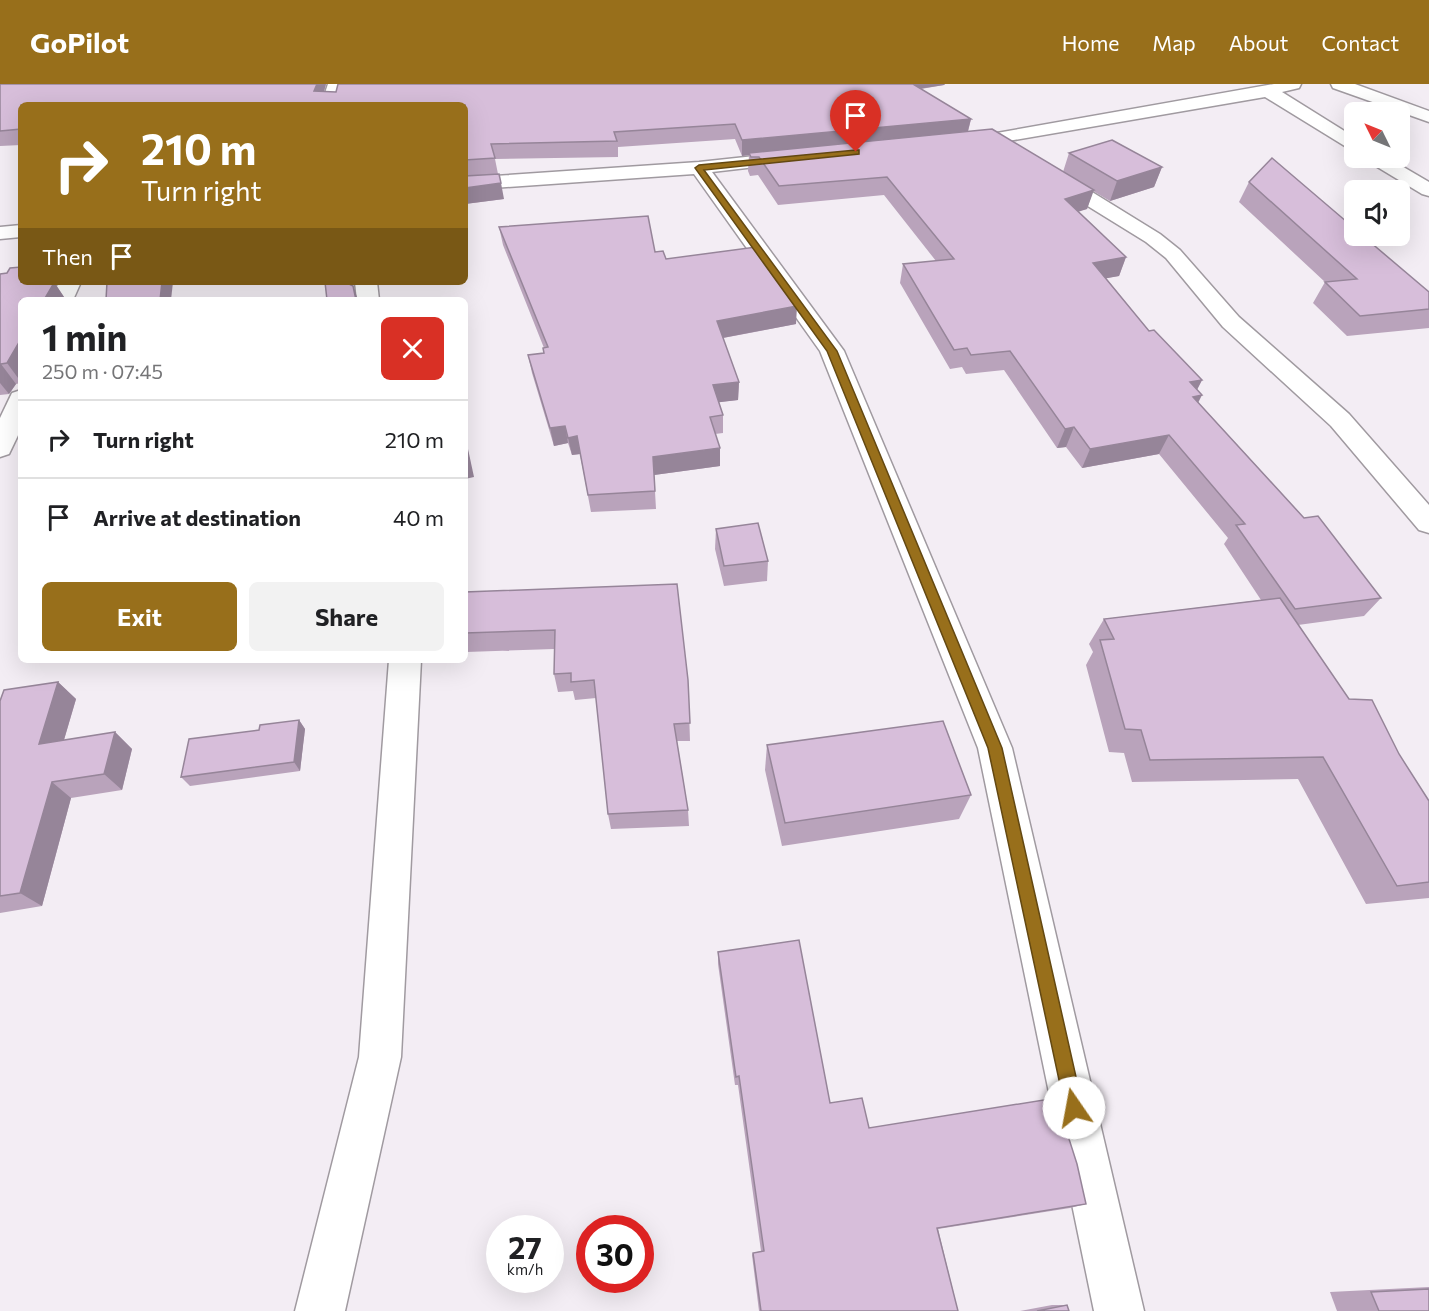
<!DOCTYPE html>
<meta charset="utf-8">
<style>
body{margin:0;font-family:Commissioner,sans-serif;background:#f2f2f2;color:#202124;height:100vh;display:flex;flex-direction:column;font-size:22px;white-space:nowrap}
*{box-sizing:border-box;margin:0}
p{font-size:20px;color:#757577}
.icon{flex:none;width:33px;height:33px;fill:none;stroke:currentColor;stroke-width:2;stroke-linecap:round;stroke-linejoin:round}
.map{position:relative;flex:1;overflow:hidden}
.sheet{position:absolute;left:18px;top:213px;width:450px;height:366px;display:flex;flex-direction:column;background:#fff;border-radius:9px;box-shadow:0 6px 24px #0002}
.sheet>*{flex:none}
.top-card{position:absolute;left:18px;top:18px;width:450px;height:183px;border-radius:9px;box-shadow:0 6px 24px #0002;background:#986f1b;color:#fff;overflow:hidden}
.needle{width:39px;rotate:313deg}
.tools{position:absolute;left:1344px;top:18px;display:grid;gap:12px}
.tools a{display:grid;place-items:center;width:66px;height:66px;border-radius:9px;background:#fff;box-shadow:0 6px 24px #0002;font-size:30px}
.speed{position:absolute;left:486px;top:1131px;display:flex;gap:12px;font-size:30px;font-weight:700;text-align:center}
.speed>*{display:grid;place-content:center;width:78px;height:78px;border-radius:50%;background:#fff;box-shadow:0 6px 24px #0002;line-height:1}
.speed small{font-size:15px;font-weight:400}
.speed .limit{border:9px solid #d22;background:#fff;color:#111}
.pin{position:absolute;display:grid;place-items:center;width:51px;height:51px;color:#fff;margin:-62px -26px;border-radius:50% 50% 50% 0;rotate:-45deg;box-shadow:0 0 6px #0007}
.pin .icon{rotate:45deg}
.me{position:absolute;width:66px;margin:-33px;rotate:348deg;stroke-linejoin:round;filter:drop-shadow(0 0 4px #0008)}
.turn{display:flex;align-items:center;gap:21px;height:126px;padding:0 24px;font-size:27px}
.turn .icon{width:78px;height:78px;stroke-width:2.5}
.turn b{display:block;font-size:42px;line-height:51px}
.then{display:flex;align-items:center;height:57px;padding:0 24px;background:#0003;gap:12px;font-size:22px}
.round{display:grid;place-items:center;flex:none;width:63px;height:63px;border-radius:9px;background:#f2f2f2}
.summary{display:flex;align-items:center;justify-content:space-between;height:102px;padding:0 24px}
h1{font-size:36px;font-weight:700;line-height:45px}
.cta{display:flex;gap:12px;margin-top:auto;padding:12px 24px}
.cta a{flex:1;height:69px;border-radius:9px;background:#986f1b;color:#fff;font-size:24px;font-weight:700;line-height:69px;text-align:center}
.cta a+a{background:#f2f2f2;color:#202124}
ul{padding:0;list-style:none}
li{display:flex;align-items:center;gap:18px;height:78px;padding:0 24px;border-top:2px solid #e0e0e0}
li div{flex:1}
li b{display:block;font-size:22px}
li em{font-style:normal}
header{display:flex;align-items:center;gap:36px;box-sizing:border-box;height:84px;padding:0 30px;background:#986f1b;color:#fff}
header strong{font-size:28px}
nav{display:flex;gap:33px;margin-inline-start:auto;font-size:21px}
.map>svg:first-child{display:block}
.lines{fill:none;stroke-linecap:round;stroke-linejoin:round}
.minor-casing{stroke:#a09aa0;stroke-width:3}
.minor{fill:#fff;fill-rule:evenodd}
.wall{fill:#b9a3bb}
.shaded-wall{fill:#968599}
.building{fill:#d7beda;stroke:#968599;stroke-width:1.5}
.route{fill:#986f1b;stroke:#634812;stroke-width:1.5}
</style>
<header>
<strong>GoPilot</strong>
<nav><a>Home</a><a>Map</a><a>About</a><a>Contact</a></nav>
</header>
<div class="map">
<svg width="1429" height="1227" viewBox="0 0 1429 1227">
<rect width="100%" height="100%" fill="#f3edf4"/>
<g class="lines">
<defs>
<g id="minor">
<polygon points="328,0 344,0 339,21 321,21"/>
<polygon points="1274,0 1301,0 1299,4 1282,8 1354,53 1354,65 1348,64 1265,13 991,60 960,63 954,62 951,58 954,54 991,50"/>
<polygon points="1331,0 1355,0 1429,27 1429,38 1333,4"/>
<polygon points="792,68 799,70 801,74 799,78 712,88 844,267 1012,664 1144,1227 1094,1227 978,664 820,267 694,90 465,106 465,94 699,78"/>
<polygon points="1367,74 1388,74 1429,98 1429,112 1422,110 1369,78"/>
<polygon points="1051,85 1058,87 1160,150 1180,166 1239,233 1349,330 1429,421 1429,449 1419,446 1331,342 1223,243 1166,174 1146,158 1044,95 1041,91 1044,87"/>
<polygon points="21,141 21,153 0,155 0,143"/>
<polygon points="59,198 81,198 73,216 51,216"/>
<polygon points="355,198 377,198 379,216 357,216"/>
<polygon points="21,306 21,345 9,370 0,373 0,334 12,309"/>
<polygon points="389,576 421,576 401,973 345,1227 295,1227 359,973"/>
</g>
</defs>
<use href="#minor" class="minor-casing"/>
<use href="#minor" class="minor"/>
</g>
<g class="wall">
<polygon points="0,0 326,0 324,8 336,8 338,0 945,0 944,1 921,5 971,35 968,48 1063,88 1069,69 1162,83 1154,103 1110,117 1093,107 1087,125 1078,127 1126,173 1119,192 1106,194 1149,247 1202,296 1197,306 1198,318 1304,434 1381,514 1364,532 1298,541 1349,615 1399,670 1429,717 1429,814 1366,820 1298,695 1132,698 1124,669 1109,668 1086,581 1093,568 1089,560 1104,535 1261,516 1224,460 1228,454 1159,370 1082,384 1066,363 1057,364 1004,286 966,290 962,283 950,285 900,199 903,180 936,177 884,111 778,121 758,91 750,92 748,87 749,71 742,72 735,55 618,63 618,73 495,75 498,90 470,92 504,115 465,120 465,21 21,21 21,61 0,62"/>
<polygon points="1249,98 1429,208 1429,244 1347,252 1313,219 1325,198 1239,118"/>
<polygon points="499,143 655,168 666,175 796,240 723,254 739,298 738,316 719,318 723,331 723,349 715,350 720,382 654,391 656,425 591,428 580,370 572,371 568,359 554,362 532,289 528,271 544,269 543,264 544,264 503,161"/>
<polygon points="0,190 54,198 66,216 21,216 21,299 16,300 9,310 0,311"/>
<polygon points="716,445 768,477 767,497 724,502 715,465"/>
<polygon points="465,508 688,596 690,657 677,657 688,726 689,742 611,745 608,730 596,614 575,616 573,607 558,608 554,590 554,565 466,568 465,565"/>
<polygon points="58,598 76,615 64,656 115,648 132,665 122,706 71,714 42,822 0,829 0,617"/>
<polygon points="299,636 305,645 300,687 190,702 181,693 259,646"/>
<polygon points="767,661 971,711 959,735 782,762 765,686"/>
<polygon points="718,868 830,1019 869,1044 1086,1120 1070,1124 938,1145 958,1227 759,1227 752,1171 753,1169 761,1167 738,1001 735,1001 718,880"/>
<polygon points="1429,1203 1429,1227 1337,1227 1330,1208"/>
<polygon points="1052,1221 1067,1221 1069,1227 1020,1227"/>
</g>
<g class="shaded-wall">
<polygon points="317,0 326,0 320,21 314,7"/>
<polygon points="900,0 945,0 944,1 899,8"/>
<polygon points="971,35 967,50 749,69 749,71 742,72 742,56"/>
<polygon points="1162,83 1154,103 1110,117 1117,97"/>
<polygon points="501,99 504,115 465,120 465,104"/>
<polygon points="1094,106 1087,125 1059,134 1065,115"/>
<polygon points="1126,173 1119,192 1086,198 1093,179"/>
<polygon points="36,198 54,198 66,216 44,216"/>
<polygon points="162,198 173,198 171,216 160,216"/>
<polygon points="349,198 352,198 358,216 356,216"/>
<polygon points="797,222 796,240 717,255 717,237"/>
<polygon points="21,255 21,298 7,279"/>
<polygon points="1,280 16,300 9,310 0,299 0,281"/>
<polygon points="1202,296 1192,315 1190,298"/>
<polygon points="739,298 738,316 713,319 713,301"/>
<polygon points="1202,311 1192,331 1193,313"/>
<polygon points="565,342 568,359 554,362 550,344"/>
<polygon points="1074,343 1066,363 1057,364 1065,345"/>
<polygon points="465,351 474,393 465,395"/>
<polygon points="1169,351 1159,370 1082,384 1090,365"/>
<polygon points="577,352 580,370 572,371 568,354"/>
<polygon points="720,364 720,382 654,391 656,425 653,373"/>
<polygon points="58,598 76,615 58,676 39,660"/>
<polygon points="299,636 305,645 300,687 294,678"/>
<polygon points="115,648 132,665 122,706 104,690"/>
<polygon points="52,698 71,714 42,822 20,809"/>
</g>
<g class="building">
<polygon points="0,0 317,0 314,7 336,8 338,0 913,0 971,35 742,56 735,40 614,48 617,57 491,60 495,74 465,76 465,21 21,21 21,45 0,47"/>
<polygon points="992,45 1094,106 1065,115 1126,173 1093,179 1149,247 1154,246 1202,296 1190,298 1202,311 1193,313 1304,434 1318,432 1381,514 1295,525 1236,441 1245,440 1169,351 1090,365 1074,343 1065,345 1010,267 971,271 967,264 954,266 903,180 954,175 887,93 779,102 759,73 751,73 749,69"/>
<polygon points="1112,56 1162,83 1117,97 1069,69"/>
<polygon points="1272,74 1354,144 1354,152 1363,152 1429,208 1429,225 1360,232 1325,198 1357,195 1249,98"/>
<polygon points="499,90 501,99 465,104 465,92"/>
<polygon points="648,132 655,168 663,167 666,175 756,163 797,222 717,237 739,298 713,301 723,331 710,333 720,364 653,373 655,407 588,411 577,352 568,354 565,342 550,344 528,271 544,269 543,264 548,263 499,143"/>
<polygon points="21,183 21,198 54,199 44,216 21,216 21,255 7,279 1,280 0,281 0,190 7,189 10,184"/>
<polygon points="107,198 162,198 160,216 106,216"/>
<polygon points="325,198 349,198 349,200 353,202 356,216 327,216"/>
<polygon points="465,356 469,376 465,377"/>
<polygon points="758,439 768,477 724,482 716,445"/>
<polygon points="677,500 688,596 690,639 674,640 688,726 608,730 594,596 571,598 571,589 554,590 555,546 465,549 465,508"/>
<polygon points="1280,514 1349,615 1372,616 1399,670 1429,717 1429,798 1397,802 1323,673 1150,676 1141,646 1125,645 1100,556 1114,555 1104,535"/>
<polygon points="58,598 39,660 115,648 104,690 52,698 20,809 0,812 0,617 4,606"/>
<polygon points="299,636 294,678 181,693 189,655 259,646 260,641"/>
<polygon points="943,637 971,711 785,739 767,661"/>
<polygon points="799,856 830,1019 862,1014 869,1044 1056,1014 1077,1080 1086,1120 937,1144 958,1227 761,1227 753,1169 764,1167 739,992 736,993 718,868"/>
<polygon points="1429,1205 1429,1227 1379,1227 1371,1208"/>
<polygon points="1067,1221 1069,1227 1037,1227"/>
</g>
<polygon class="route" points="856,66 859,66 859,70 704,86 837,267 1002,664 1083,1024 1081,1031 1074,1033 1068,1031 1065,1024 988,664 827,267 695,84 699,81"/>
</svg>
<div class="tools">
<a><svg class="needle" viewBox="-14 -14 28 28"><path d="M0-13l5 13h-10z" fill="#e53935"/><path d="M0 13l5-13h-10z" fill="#757577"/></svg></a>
<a><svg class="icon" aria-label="sound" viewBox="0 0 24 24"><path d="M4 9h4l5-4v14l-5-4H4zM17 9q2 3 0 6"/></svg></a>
</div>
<div class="speed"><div>27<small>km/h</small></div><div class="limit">30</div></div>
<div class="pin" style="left:856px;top:68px;background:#d93025"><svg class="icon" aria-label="arrive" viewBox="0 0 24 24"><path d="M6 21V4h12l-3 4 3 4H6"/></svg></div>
<svg class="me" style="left:1074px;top:1024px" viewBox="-20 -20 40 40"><circle r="19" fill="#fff"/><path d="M0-13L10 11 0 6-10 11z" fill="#986f1b"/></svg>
<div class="top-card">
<div class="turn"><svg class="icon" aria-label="right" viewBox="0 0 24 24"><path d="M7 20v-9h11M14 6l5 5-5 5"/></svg><div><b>210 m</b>Turn right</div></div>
<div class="then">Then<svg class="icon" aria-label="arrive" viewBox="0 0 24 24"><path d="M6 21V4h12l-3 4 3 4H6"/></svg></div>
</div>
<section class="sheet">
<div class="summary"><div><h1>1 min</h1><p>250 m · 07:45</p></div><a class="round" style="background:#d93025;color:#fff"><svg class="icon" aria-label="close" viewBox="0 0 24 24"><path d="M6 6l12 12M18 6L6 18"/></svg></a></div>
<ul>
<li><svg class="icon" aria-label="right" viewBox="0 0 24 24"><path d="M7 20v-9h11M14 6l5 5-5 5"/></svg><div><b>Turn right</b></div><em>210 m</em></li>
<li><svg class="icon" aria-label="arrive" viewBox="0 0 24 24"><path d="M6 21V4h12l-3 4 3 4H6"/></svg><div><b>Arrive at destination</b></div><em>40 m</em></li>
</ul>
<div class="cta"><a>Exit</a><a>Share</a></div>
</section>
</div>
